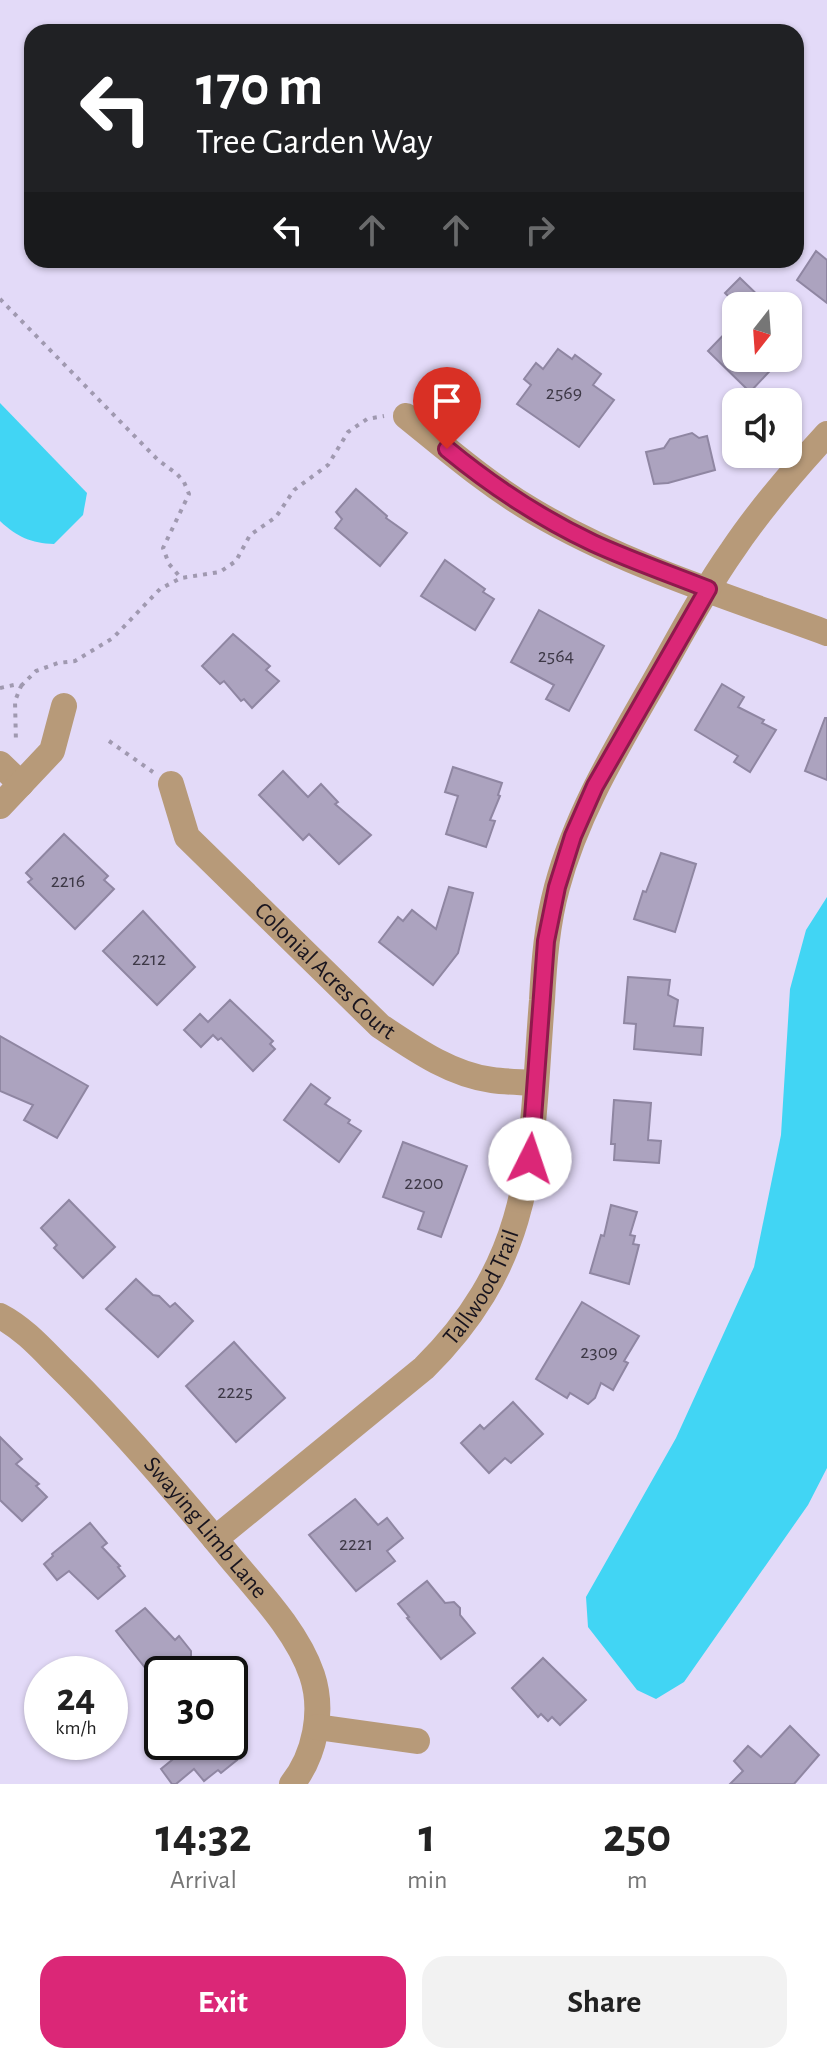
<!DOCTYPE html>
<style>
body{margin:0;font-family:"Alegreya Sans",sans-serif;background:#f2f2f2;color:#222;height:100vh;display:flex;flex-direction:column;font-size:30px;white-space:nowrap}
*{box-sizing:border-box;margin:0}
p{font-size:26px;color:#767676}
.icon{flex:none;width:44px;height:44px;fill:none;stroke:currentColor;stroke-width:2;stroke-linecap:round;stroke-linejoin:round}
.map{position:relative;height:1784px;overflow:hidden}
.drawer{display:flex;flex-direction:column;background:#fff;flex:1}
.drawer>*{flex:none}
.top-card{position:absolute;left:24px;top:24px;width:780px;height:244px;border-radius:24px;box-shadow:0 2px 6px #0004;background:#202124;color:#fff;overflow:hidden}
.needle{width:52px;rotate:197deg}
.buttons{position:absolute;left:722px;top:292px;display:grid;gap:16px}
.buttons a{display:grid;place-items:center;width:80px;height:80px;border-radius:16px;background:#fff;box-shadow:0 2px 6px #0004;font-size:40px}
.speed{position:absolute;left:24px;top:1656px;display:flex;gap:16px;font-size:40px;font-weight:700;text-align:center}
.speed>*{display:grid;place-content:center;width:104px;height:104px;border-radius:50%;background:#fff;box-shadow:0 2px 6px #0004;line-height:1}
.speed small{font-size:20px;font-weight:400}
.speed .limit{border:4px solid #111;border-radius:12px;background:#fff;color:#111}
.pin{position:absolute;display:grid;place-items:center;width:68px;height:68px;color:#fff;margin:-82px -34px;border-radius:50% 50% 50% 0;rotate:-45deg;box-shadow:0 0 8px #0007}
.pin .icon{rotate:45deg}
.me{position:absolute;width:88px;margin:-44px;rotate:4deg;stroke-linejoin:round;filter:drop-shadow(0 0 6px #0008)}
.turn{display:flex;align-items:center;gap:28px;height:168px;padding:0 40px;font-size:36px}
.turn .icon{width:104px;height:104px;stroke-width:2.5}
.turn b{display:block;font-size:56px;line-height:68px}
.lanes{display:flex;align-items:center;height:76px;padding:0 40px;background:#0003;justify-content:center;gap:40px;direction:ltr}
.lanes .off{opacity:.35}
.eta{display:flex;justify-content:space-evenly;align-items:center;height:136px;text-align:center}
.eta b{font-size:48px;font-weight:700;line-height:56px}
.cta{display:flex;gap:16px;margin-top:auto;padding:16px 40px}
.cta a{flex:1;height:92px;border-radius:24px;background:#db2777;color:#fff;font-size:32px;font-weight:700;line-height:92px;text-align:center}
.cta a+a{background:#f2f2f2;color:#222}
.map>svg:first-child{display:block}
.water{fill:#41d5f4}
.building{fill:#aca3bf;stroke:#8f86a2;stroke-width:2}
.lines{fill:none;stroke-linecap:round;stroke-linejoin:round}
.path{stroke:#a099b0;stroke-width:4;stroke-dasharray:4 6;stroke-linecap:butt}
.minor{stroke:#b79a79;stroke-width:26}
.route-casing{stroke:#8e194d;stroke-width:20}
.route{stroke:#db2777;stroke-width:14}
.labels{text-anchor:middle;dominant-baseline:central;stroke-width:8;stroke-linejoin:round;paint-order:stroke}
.number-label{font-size:20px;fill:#3d3846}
.street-label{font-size:24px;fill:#18141e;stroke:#fff}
</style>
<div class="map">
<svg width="827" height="1784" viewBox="0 0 827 1784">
<rect width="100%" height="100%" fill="#e3daf8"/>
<g class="water">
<path d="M0 403 87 493 83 515 54 544C31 543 17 537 0 521Z"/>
<polygon points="827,897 827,1468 808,1505 684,1682 656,1699 637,1690 588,1627 586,1597 676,1438 754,1267 781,1135 790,989 806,930"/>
</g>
<g class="building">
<polygon points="816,251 827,260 827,303 797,280"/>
<polygon points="740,278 769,306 738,306 725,293"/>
<polygon points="736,322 736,358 782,358 750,392 708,351"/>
<polygon points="558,349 572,359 575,355 601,374 593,385 614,400 579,447 517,404 531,385 524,379 536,363 543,369"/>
<polygon points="692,433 699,438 707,436 715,470 668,483 654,484 646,452 664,448 670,439"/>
<polygon points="356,489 387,516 386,518 407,533 380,566 335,528 342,519 336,512"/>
<polygon points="445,560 485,589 483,592 494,599 475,630 421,596"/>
<polygon points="539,610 604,646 569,711 546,699 554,685 511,662"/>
<polygon points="233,634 270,666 266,670 279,681 252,708 244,699 241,701 224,681 220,684 202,666"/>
<polygon points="722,684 744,697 738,707 764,720 762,723 776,730 750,772 734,762 738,756 695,730"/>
<polygon points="825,718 827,718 827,780 805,771"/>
<polygon points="453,767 502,783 498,795 500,796 490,820 495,821 486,847 446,834 458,796 445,792"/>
<polygon points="283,771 308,797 321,784 338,802 335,804 371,835 339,864 309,834 303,840 259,795"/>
<polygon points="64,834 108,876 104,880 114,889 75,929 28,882 32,879 26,873"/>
<polygon points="661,853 696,864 675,932 634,919 643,891 646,892"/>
<polygon points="449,887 473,893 458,953 433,985 379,942 398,917 403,921 412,910 436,929"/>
<polygon points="143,911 195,967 157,1005 103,951"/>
<polygon points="628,977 670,980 668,995 678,1000 674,1026 703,1028 701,1055 634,1049 636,1024 624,1023"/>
<polygon points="230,1000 273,1041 270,1044 275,1049 253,1071 221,1038 218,1040 213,1035 201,1047 184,1030 200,1014 208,1022"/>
<polygon points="0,1036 88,1086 57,1138 24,1120 33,1105 0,1091"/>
<polygon points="311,1084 330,1098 325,1104 350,1120 348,1123 361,1131 339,1162 284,1120"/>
<polygon points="614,1100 651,1103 648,1140 661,1141 659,1163 614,1160 615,1144 611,1144"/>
<polygon points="403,1142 467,1166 441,1237 418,1229 424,1212 383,1197"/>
<polygon points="69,1200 115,1247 83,1278 54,1248 57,1245 41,1228"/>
<polygon points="611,1205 637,1212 630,1235 635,1236 633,1244 639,1245 629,1284 590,1273 601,1235 604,1236"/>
<polygon points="136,1279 153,1295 159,1296 170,1307 175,1303 193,1321 158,1357 106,1309"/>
<polygon points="582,1302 639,1336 624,1361 628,1363 613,1390 601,1383 595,1398 588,1404 570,1393 567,1398 536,1379"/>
<polygon points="234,1342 285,1398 236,1442 186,1386"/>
<polygon points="513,1402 543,1434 511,1463 505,1458 489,1473 461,1443 480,1425 484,1429"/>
<polygon points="0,1437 22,1459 16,1464 39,1484 36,1486 47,1497 22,1521 0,1500"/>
<polygon points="355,1499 378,1525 387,1518 403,1538 387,1551 395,1561 356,1591 309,1535"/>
<polygon points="90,1523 107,1543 102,1547 120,1566 118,1567 125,1576 98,1599 69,1571 57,1580 44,1564 53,1556 52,1554"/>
<polygon points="427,1581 445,1603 454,1602 460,1608 460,1615 475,1633 441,1659 407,1618 409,1617 398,1604"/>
<polygon points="145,1608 175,1640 179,1636 191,1651 191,1658 171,1674 162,1674 162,1681 158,1684 116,1631"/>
<polygon points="543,1658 586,1700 560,1725 552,1717 548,1721 541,1714 538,1717 512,1688"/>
<polygon points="790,1726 819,1755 794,1784 730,1784 743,1771 734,1761 748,1746 761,1757"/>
<polygon points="168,1742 223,1742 237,1760 221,1773 218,1770 204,1781 194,1769 176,1784 172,1784 161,1769 178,1755"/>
</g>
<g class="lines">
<g class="path">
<polyline points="0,299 158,460 177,474 184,482 189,494 163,548 169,564 181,578"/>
<polyline points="21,686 36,671 58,663 75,661 113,638 160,589 181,578 220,572 236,561 250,535 276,517 294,490 328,465 348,432 367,419 384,416"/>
<polyline points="0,688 14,685 21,686 15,701 16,743"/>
<polyline points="109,741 153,772"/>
</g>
<g class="minor">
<path d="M406 416C447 449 487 484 533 511 624 565 729 597 827 633"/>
<polyline points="0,764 21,784"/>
<path id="s1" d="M171 784 187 837 380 1026C413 1048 451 1075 492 1080 506 1082 521 1082 535 1083"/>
<polyline points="0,806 52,751 64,706"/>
<path id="s2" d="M0 1316C27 1330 47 1355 68 1375 126 1433 178 1494 229 1556 259 1592 297 1631 312 1675 324 1711 315 1755 292 1784"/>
<path id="s3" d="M215 1539 424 1368C539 1254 530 1149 542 1000 544 962 547 924 557 887 576 816 613 754 649 691 676 644 701 595 732 551 760 509 793 471 827 434"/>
<polyline points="317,1727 417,1741"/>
</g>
</g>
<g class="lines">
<defs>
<path id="route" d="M447 449C492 486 540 518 593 543 630 560 670 574 708 589L595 786 573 836 557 887 546 941 530 1159"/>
</defs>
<use href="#route" class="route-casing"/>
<use href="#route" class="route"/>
</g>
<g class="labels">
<g class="number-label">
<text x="564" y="393">2569</text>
<text x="556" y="656">2564</text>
<text x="68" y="881">2216</text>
<text x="149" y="959">2212</text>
<text x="424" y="1183">2200</text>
<text x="599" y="1352">2309</text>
<text x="235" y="1392">2225</text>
<text x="356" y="1544">2221</text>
</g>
<g class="street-label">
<text stroke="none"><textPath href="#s1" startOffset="248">Colonial Acres Court</textPath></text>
<text stroke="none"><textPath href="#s3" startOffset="370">Tallwood Trail</textPath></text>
<text stroke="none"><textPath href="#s2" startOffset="296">Swaying Limb Lane</textPath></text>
</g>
</g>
</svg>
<div class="buttons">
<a><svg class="needle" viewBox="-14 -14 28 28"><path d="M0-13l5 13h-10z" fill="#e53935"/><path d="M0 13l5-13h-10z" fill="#767676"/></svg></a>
<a><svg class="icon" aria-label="sound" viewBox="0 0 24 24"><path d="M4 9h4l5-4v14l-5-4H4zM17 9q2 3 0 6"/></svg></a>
</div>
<div class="speed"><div>24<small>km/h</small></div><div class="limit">30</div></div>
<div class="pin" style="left:447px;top:449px;background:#d93025"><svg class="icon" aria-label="arrive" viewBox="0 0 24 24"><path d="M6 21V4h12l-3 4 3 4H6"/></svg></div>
<svg class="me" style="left:530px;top:1159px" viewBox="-20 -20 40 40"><circle r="19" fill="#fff"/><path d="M0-13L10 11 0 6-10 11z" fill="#db2777"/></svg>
<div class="top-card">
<div class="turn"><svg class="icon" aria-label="left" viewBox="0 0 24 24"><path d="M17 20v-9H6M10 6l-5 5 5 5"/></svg><div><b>170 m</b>Tree Garden Way</div></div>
<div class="lanes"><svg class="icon" aria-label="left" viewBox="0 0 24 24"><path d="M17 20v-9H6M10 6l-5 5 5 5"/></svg><svg class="icon off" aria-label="ahead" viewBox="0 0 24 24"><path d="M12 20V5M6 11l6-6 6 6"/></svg><svg class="icon off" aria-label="ahead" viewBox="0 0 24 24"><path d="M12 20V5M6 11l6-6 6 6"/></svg><svg class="icon off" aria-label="right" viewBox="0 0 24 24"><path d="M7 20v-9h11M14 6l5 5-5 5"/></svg></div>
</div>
</div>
<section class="drawer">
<div class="eta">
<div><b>14:32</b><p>Arrival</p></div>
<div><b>1</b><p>min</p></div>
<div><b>250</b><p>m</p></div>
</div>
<div class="cta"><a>Exit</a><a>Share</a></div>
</section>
